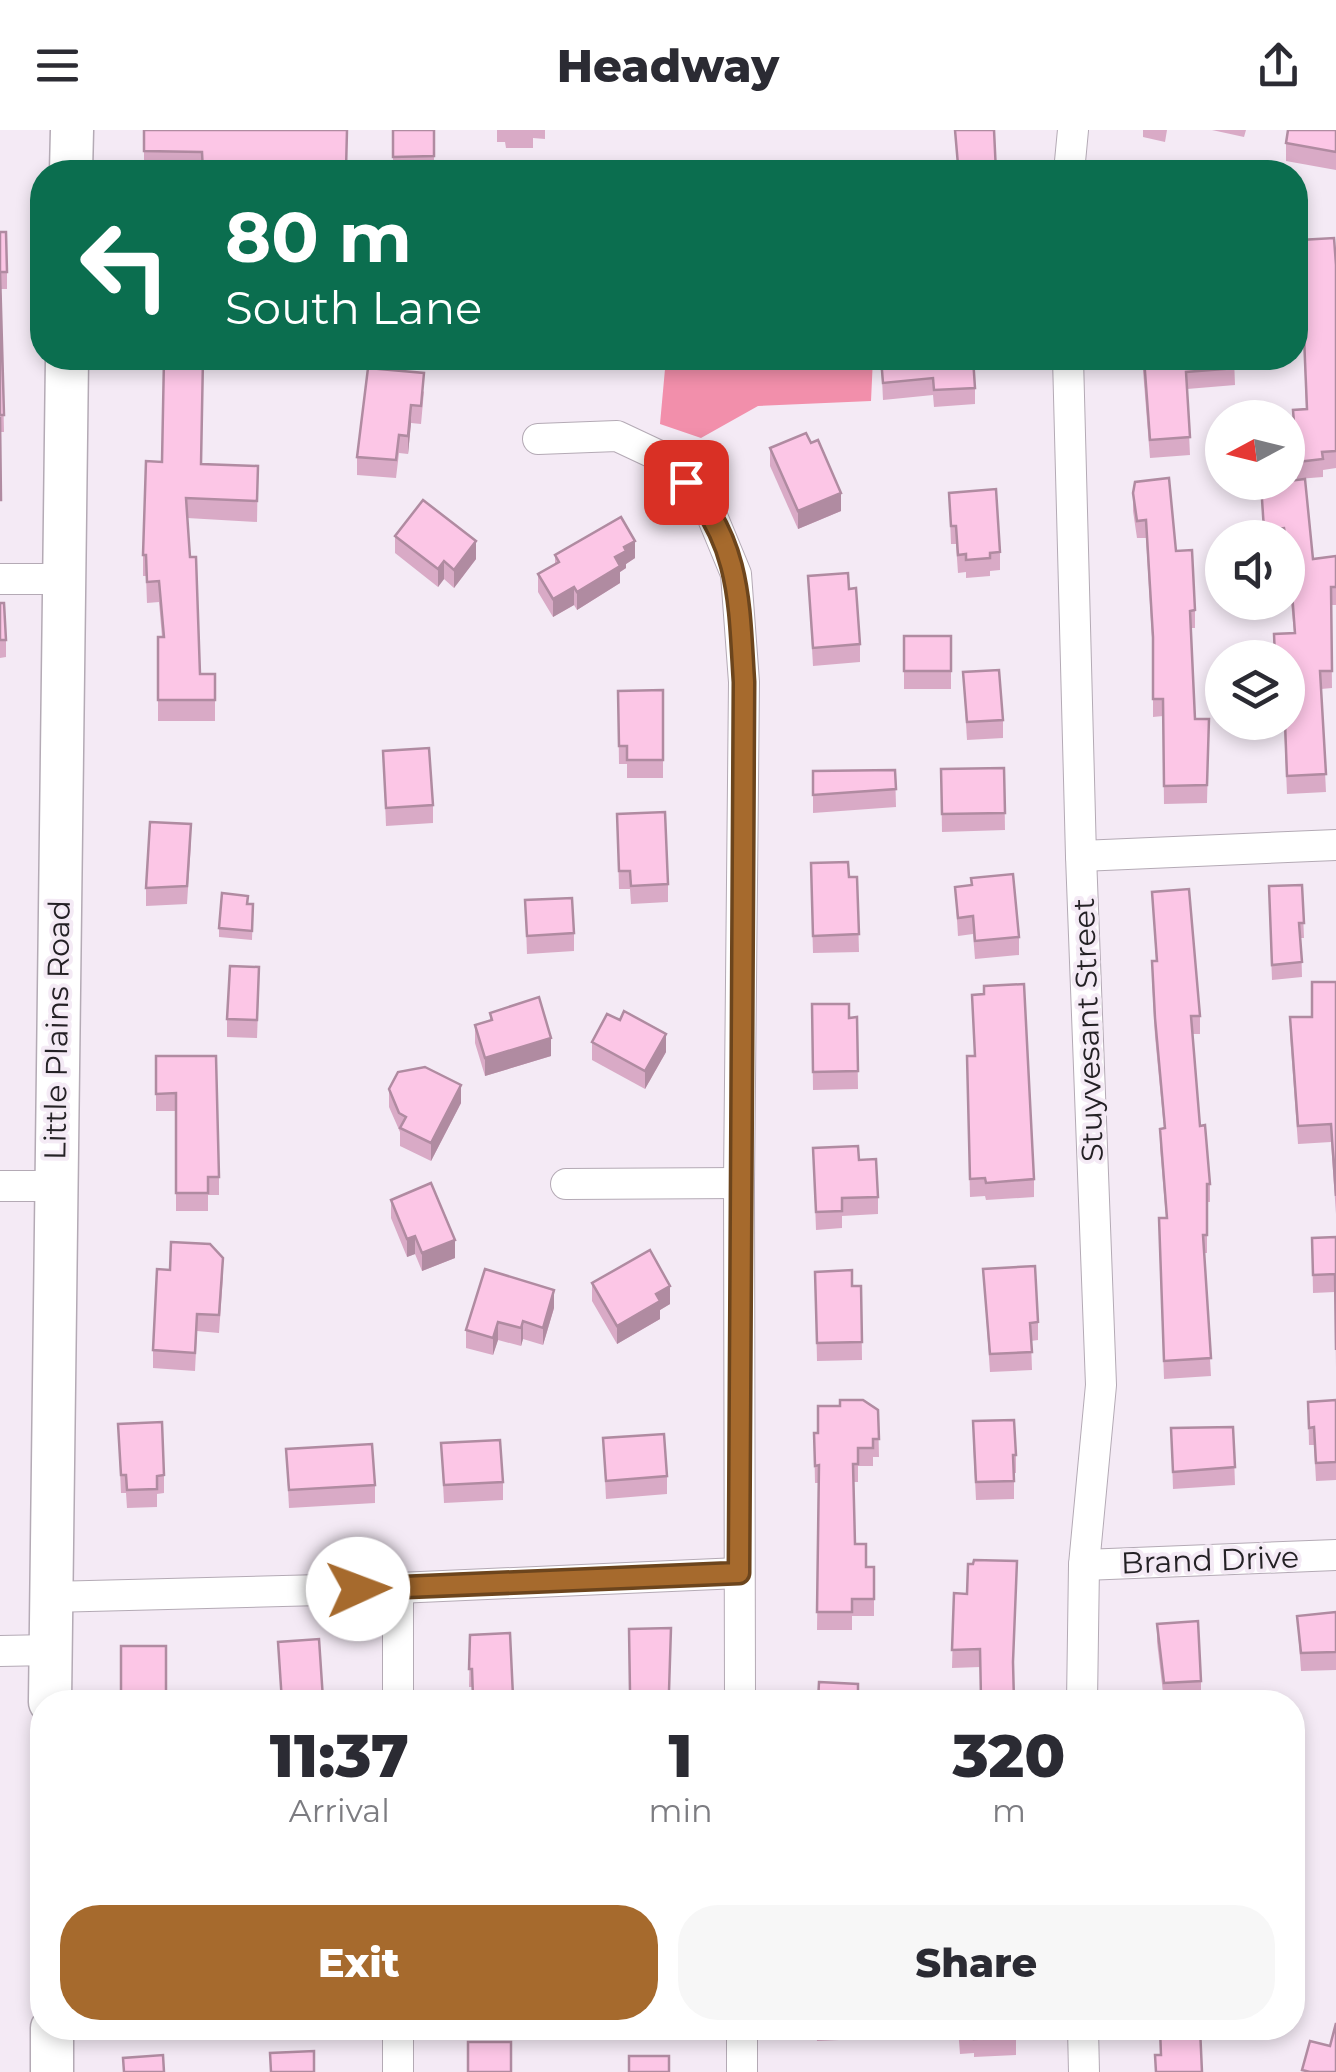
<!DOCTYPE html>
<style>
body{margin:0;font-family:Montserrat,sans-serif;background:#f7f7f7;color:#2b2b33;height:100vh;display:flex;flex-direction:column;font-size:38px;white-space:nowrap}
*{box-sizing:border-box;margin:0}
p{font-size:32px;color:#7c7c81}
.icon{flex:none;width:55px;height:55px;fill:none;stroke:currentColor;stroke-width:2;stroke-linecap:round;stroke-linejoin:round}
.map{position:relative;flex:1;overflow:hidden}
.details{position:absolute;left:30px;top:1560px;width:1275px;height:350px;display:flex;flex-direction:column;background:#fff;border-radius:40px;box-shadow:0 5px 15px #0003}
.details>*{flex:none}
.hud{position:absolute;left:30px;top:30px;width:1278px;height:210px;border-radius:40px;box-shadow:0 5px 15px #0003;background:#0b6e4f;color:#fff;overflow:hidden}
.needle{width:65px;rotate:263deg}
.tools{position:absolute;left:1205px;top:270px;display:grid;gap:20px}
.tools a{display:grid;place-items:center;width:100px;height:100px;border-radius:50%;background:#fff;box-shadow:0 5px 15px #0003;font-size:50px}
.pin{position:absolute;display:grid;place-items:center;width:85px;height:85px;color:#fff;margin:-42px;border-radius:20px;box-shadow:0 5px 15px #0006}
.me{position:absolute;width:110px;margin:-55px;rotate:88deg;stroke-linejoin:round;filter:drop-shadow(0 0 8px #0008)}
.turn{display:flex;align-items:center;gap:35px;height:210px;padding:0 30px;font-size:45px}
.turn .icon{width:130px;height:130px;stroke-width:2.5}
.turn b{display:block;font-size:70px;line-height:85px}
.eta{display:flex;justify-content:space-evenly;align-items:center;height:170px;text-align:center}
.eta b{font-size:60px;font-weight:800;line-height:70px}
.primary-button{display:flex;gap:20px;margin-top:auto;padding:20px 30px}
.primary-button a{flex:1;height:115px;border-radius:40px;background:#a66a2d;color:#fff;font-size:40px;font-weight:800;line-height:115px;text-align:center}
.primary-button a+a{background:#f7f7f7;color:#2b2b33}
header{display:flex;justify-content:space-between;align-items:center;height:130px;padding:0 30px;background:#fff;font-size:45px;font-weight:800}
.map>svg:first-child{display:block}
.forest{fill:#f28fab}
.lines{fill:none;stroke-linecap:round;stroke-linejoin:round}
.street-casing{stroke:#b4aab5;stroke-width:32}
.secondary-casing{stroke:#b4aab5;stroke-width:45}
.street{stroke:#fff;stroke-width:30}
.secondary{stroke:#fff;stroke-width:42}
.wall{fill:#d9aac6}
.shaded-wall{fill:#b08ba1}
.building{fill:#fcc6e6;stroke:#b08ba1;stroke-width:2.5}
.route-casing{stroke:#6c451d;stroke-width:25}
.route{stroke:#a66a2d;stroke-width:18}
.labels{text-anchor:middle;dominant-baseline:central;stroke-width:8;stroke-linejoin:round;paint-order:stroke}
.street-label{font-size:30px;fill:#242125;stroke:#f4eaf5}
</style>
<header><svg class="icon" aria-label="menu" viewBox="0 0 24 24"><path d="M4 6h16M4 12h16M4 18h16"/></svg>Headway<svg class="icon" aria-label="share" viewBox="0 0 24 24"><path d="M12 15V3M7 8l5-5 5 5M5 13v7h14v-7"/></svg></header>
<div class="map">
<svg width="1336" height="1942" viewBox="0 0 1336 1942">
<rect width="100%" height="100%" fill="#f4eaf5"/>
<polygon class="forest" points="666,228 873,228 871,271 758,276 701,308 660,294"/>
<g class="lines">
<defs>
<g id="street">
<polyline points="1069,42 1073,0"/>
<polyline points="1068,228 1081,726 1101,1255 1084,1435 1082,1572"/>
<polyline points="538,309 617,306 666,329 707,374 736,444 744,552 739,1053 740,1572"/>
<polyline points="0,449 63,449"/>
<polyline points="1081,726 1336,715"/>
<polyline points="566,1054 739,1053"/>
<polyline points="0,1056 55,1056"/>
<polyline points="1084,1435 1336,1425"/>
<polyline points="50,1467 398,1458 739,1443"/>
<polyline points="0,1521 50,1520"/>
<polyline points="398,1572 398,1458"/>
<polyline points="742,1898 742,1942"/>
<polyline points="1083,1898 1084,1942"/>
<polyline points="398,1942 398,1898"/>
</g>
<g id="secondary">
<polyline points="71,42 72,0"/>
<polyline points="50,1572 67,228"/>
<polyline points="52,1898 52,1942"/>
</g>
</defs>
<use href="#street" class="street-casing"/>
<use href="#secondary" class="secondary-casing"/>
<use href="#street" class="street"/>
<use href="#secondary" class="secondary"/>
</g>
<g class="wall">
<rect x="144" y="0" width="203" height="42"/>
<rect x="393" y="0" width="41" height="42"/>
<polygon points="497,0 545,0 545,9 533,8 533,18 506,18 505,12 497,12"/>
<polygon points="1143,0 1167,0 1165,12 1143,7"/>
<polygon points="1212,0 1246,0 1244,7"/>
<polygon points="1336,0 1336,40 1286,31 1286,13"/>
<polygon points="0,102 7,142 7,159 1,159 4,302 0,302 0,387"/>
<polygon points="1300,110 1336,135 1336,338 1323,340 1323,347 1297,349 1293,280 1306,279"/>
<polygon points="881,228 975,258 975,274 934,277 933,265 883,270"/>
<polygon points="1142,228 1234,228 1235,255 1187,259 1190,325 1150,328"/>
<polygon points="424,261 421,294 411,293 408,324 399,323 396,348 357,345 357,327"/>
<polygon points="811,313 841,381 798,399 770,336 770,318"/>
<polygon points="201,334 258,336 257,392 187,388 200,544 215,544 215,591 158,591 158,507 162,507 159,472 147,473 146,446 143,446 143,425"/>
<polygon points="1261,354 1313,429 1336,426 1336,475 1331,475 1332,558 1321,559 1326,662 1287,664 1284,592 1288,592 1294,503 1288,441 1288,408 1264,408"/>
<polygon points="949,363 1000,422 1000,440 990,441 990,446 966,448 966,442 958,443 956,414 951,414"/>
<polygon points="1133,363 1176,421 1195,480 1195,498 1191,498 1195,589 1209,589 1207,673 1164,674 1163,586 1153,587 1153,525 1146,408 1137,408 1133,381"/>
<polygon points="395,406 476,429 454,458 444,449 438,457 395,423"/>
<polygon points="555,425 635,428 626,434 626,438 620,442 620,453 577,480 574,475 553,487 538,462 538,444 555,434"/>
<polygon points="808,446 849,459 860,514 860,532 813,536"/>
<polygon points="0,473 6,510 6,527 0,528"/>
<rect x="904" y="506" width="47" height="53"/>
<polygon points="963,542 1003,590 1003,608 967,610"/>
<polygon points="663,560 663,648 627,648 627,634 619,634 618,561"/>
<polygon points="383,621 433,675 433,693 386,696"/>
<polygon points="1004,638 1005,700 942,702 941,639"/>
<polygon points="895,640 896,677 813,683 813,641"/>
<polygon points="617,684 668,754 668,772 631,774 630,759 619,759"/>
<polygon points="191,712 187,774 146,776 146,758"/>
<polygon points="857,747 859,822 813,823 811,751"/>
<polygon points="1302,755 1304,808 1301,808 1302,847 1272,850 1269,771"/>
<polygon points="955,757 1019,807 1019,825 975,829 973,804 958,806"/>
<polygon points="1152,762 1200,886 1200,904 1193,904 1200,996 1210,1054 1210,1072 1207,1072 1207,1123 1204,1123 1211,1246 1164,1249 1159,1106 1166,1088 1160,1017 1160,999 1164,999 1155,906 1152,849 1152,831 1156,831"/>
<polygon points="525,770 574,803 574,821 527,824"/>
<polygon points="253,774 252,810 219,807 219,798"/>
<polygon points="1336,852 1336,1084 1331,1012 1298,1014 1290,905 1290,887 1312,887"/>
<polygon points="259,855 257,908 227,907 227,889"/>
<polygon points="812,874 849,888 857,887 858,959 813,960"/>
<polygon points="490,883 551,926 485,946 475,913 475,895 490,890"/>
<polygon points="620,890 666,922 645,959 592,930 592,912"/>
<polygon points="156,926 219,1047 219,1065 208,1065 208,1081 176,1081 176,981 156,981"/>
<polygon points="967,926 1034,1049 1034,1067 986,1070 985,1066 970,1067"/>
<polygon points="389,959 461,973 431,1031 400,1016 400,1002 389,977"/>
<polygon points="813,1018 859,1030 878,1067 878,1084 842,1086 842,1098 816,1100"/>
<polygon points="391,1070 455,1128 422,1141 415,1124 407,1127 391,1088"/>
<polygon points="1336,1107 1336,1238 1335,1162 1313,1163 1312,1108"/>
<polygon points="983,1139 1038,1192 1038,1210 1031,1211 1032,1240 990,1242"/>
<polygon points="815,1142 852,1156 861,1156 862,1230 817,1231"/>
<polygon points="223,1146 219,1203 197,1201 195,1241 153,1238 153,1220"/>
<polygon points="592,1153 670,1174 660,1180 660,1189 617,1214 592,1171"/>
<polygon points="554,1178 543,1215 523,1209 521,1216 498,1210 493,1225 466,1218 466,1200"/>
<polygon points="1336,1270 1336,1350 1316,1351 1314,1315 1309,1315 1308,1272"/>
<polygon points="878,1280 879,1327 873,1327 873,1336 858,1336 858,1352 854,1352 855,1414 866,1437 874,1437 874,1486 852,1486 852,1500 817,1500 819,1353 815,1353 814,1303"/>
<polygon points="118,1294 164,1345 164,1363 157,1364 157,1377 127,1378 126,1363 121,1363"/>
<polygon points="1233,1297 1235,1355 1173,1359 1171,1298"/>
<polygon points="603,1308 667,1346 667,1364 606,1369"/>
<polygon points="973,1309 1016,1325 1016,1343 1014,1343 1014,1369 976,1370"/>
<polygon points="441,1313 503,1352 503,1370 444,1373"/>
<polygon points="286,1319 375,1355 375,1373 289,1378"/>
<polygon points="1017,1431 980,1537 952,1538 954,1463 967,1464"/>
<polygon points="1336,1482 1336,1540 1301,1541 1297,1486"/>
<polygon points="1157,1494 1201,1551 1201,1569 1164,1571 1157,1512"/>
<polygon points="671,1498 669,1572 629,1572 629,1499"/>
<polygon points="510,1503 513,1572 473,1572 472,1557 469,1557 470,1505"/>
<polygon points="319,1509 323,1572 281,1572 278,1512"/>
<rect x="121" y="1516" width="45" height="56"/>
<polygon points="816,1898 861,1898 861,1909 817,1911"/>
<polygon points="958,1898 1016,1898 1016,1925 974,1927 974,1923 960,1924"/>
</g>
<g class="shaded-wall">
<polygon points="411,275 411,293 408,324 408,306"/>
<polygon points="841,363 841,381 798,399 798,381"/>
<polygon points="476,411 476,429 454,458 454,440"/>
<polygon points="635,411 635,428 626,434 626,438 620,442 620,453 577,480 577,462 624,417"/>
<polygon points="444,431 444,449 438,457 438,439"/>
<polygon points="574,457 574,475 553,487 553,469"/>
<polygon points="666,904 666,922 645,959 645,941"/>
<polygon points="551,908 551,926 485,946 485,928"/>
<polygon points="461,955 461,973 431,1031 431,1013"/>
<polygon points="415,1106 415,1124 407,1127 407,1109"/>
<polygon points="455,1110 455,1128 422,1141 422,1123"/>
<polygon points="670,1156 670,1174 660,1180 660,1189 617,1214 617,1196 656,1164"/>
<polygon points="554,1160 554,1178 543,1215 543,1198"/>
<polygon points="523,1191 523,1209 521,1216 521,1198"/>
<polygon points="498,1192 498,1210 493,1225 493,1208"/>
</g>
<g class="building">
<polygon points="144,0 347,0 346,40 277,39 277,42 203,42 202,22 144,21"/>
<polygon points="393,0 434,0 434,26 393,27"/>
<polygon points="955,0 994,0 996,42 914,42 914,40 958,35"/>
<polygon points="1288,0 1336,0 1336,22 1286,13"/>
<polygon points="0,102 6,102 7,142 0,142 4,285 0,285"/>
<polygon points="1334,108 1336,135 1336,321 1322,322 1323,329 1297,332 1293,280 1307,279 1300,110"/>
<polygon points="164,228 203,228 201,334 258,336 257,371 186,368 190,427 196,427 200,544 215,544 215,570 158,570 158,507 164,507 159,451 147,452 146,425 143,425 146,331 162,332"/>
<polygon points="881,228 973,228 975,258 934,260 933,248 883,253"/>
<polygon points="1144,228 1234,228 1235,238 1186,242 1190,307 1150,310"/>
<polygon points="368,238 424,243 421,276 411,275 408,306 399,305 396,330 357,327"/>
<polygon points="0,287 1,370 0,370"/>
<polygon points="806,303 811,313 818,310 841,363 798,381 770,318"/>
<polygon points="1169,348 1176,421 1192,420 1195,480 1190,481 1195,589 1209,589 1207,655 1164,656 1163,569 1153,569 1153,507 1146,390 1137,391 1133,363 1135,352"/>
<polygon points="1305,349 1313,429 1336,426 1336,457 1331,457 1332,541 1320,541 1326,644 1287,646 1285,592 1288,592 1288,528 1275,528 1274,504 1295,503 1288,408 1286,408 1284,398 1264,400 1261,354 1288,352 1288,351"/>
<polygon points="996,359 1000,422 990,423 990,428 966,430 966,424 958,425 956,396 951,396 949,363"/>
<polygon points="423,370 476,411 454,440 444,431 438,439 395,406"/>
<polygon points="621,387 635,411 624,417 626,421 615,427 620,436 577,462 574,457 553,469 538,444 559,432 555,425"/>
<polygon points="848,443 849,459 856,458 860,514 813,518 808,446"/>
<polygon points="0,473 4,473 6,510 0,510"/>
<rect x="904" y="506" width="47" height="35"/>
<polygon points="999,540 1003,590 967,592 963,542"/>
<polygon points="663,560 663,630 627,630 627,616 619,616 618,561"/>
<polygon points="429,618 433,675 386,678 383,621"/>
<polygon points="1004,638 1005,683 942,684 941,639"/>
<polygon points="895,640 896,659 813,665 813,641"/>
<polygon points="665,682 668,754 631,756 630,741 619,741 617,684"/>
<polygon points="150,692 191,694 187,756 146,758"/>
<polygon points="848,732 849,747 857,747 859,804 813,806 811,733"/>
<polygon points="1013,744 1019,807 975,811 973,786 958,788 955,757 972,755 971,748"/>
<polygon points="1302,755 1304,793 1299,793 1302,832 1272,835 1269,756"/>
<polygon points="1189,759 1200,886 1191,886 1200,996 1205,995 1210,1054 1207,1054 1207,1105 1203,1105 1211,1228 1164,1231 1159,1088 1167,1088 1160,999 1165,998 1155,888 1152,831 1157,831 1152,762"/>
<polygon points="222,763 248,766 247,774 253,774 252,801 219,798"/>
<polygon points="572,768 574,803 527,806 525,770"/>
<polygon points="230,836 259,837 257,890 227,889"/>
<polygon points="1312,852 1336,852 1336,1066 1331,994 1298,996 1290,887 1312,887"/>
<polygon points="1024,854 1034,1049 986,1053 985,1048 970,1049 967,926 975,926 972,865 984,864 984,856"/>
<polygon points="539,867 551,908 485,928 475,895 492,890 490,883"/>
<polygon points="812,874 849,874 849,888 857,887 858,941 813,942"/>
<polygon points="624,881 666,904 645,941 592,912 607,884 620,890"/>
<polygon points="156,926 216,926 219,1047 208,1047 208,1063 176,1063 176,963 156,964"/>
<polygon points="425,937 461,955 431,1013 400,998 406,987 399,983 389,959 398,942"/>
<polygon points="858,1016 859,1030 876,1029 878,1067 842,1068 842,1081 816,1082 813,1018"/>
<polygon points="431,1053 455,1110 422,1123 415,1106 407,1109 391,1070"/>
<polygon points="1336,1107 1336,1220 1335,1144 1313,1145 1312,1108"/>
<polygon points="171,1112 210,1114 223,1128 219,1185 197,1184 195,1223 153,1220 157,1139 170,1140"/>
<polygon points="650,1120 670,1156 656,1164 660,1171 617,1196 592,1153"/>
<polygon points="1035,1136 1038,1192 1030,1193 1032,1222 990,1224 983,1139"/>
<polygon points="485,1139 554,1160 543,1198 523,1191 521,1198 498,1192 493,1208 466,1200"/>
<polygon points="852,1140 852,1156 861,1156 862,1212 817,1213 815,1142"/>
<polygon points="840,1270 863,1270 878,1280 879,1309 873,1309 873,1318 858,1318 858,1334 853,1334 855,1414 866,1414 866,1437 874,1437 874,1469 852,1469 852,1482 817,1482 819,1335 815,1336 814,1303 818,1303 818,1276 840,1276"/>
<polygon points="1336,1270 1336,1332 1316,1333 1314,1297 1309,1298 1308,1272"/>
<polygon points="1014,1290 1016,1325 1013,1325 1014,1351 976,1352 973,1291"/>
<polygon points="162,1292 164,1345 157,1346 157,1359 127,1360 126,1345 121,1345 118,1294"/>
<polygon points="1233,1297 1235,1337 1173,1342 1171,1298"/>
<polygon points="664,1304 667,1346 606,1351 603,1308"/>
<polygon points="500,1310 503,1352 444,1355 441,1313"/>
<polygon points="372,1314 375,1355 289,1360 286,1319"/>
<polygon points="974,1430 1017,1431 1013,1532 1014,1572 974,1572 974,1569 981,1569 980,1519 952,1520 954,1463 967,1464 968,1434 973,1434"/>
<polygon points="1336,1482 1336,1522 1301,1523 1297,1486"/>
<polygon points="1198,1491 1201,1551 1164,1553 1157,1494"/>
<polygon points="671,1498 669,1561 630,1562 629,1499"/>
<polygon points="510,1503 513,1566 473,1568 472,1539 469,1539 470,1505"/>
<polygon points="319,1509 323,1569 282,1572 278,1512"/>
<polygon points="121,1516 166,1516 166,1567 161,1567 160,1572 127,1572 127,1564 121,1565"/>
<polygon points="819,1552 858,1554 858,1572 818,1572"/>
<polygon points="1336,1893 1336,1942 1310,1942 1302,1940 1310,1911 1330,1916"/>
<polygon points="959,1898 1016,1898 1016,1907 974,1909 974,1905 960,1906"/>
<polygon points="1200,1898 1202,1942 1156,1942 1155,1925 1161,1925 1160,1899"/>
<rect x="468" y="1912" width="43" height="30"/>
<polygon points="314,1921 314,1942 271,1942 270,1923"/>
<polygon points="163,1925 164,1942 124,1942 123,1928"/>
<rect x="629" y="1926" width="40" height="16"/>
</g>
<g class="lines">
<defs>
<path id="route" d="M358 1459 739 1443 744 552C739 474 741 413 686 352"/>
</defs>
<use href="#route" class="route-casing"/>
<use href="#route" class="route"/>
</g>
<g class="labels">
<g class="street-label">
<text transform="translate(57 900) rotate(-89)">Little Plains Road</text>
<text transform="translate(1088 900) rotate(-92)">Stuyvesant Street</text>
<text transform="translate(1210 1430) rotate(-2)">Brand Drive</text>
</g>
</g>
</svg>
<div class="tools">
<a><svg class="needle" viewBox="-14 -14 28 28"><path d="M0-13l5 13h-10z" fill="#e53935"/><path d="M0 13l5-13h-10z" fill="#7c7c81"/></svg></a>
<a><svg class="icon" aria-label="sound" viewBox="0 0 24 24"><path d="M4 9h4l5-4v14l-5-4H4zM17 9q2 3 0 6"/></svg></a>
<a><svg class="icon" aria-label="layers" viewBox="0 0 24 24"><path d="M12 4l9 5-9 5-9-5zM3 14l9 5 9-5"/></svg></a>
</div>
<div class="pin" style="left:686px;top:352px;background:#d93025"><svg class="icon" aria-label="arrive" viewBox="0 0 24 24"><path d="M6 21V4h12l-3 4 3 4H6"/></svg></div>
<svg class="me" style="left:358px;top:1459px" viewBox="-20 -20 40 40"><circle r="19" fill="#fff"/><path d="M0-13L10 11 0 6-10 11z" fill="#a66a2d"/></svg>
<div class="hud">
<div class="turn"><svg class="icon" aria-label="left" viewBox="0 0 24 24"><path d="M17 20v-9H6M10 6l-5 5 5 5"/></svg><div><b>80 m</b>South Lane</div></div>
</div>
<section class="details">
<div class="eta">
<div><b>11:37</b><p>Arrival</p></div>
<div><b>1</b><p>min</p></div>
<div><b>320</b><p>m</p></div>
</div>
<div class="primary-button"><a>Exit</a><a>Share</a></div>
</section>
</div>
